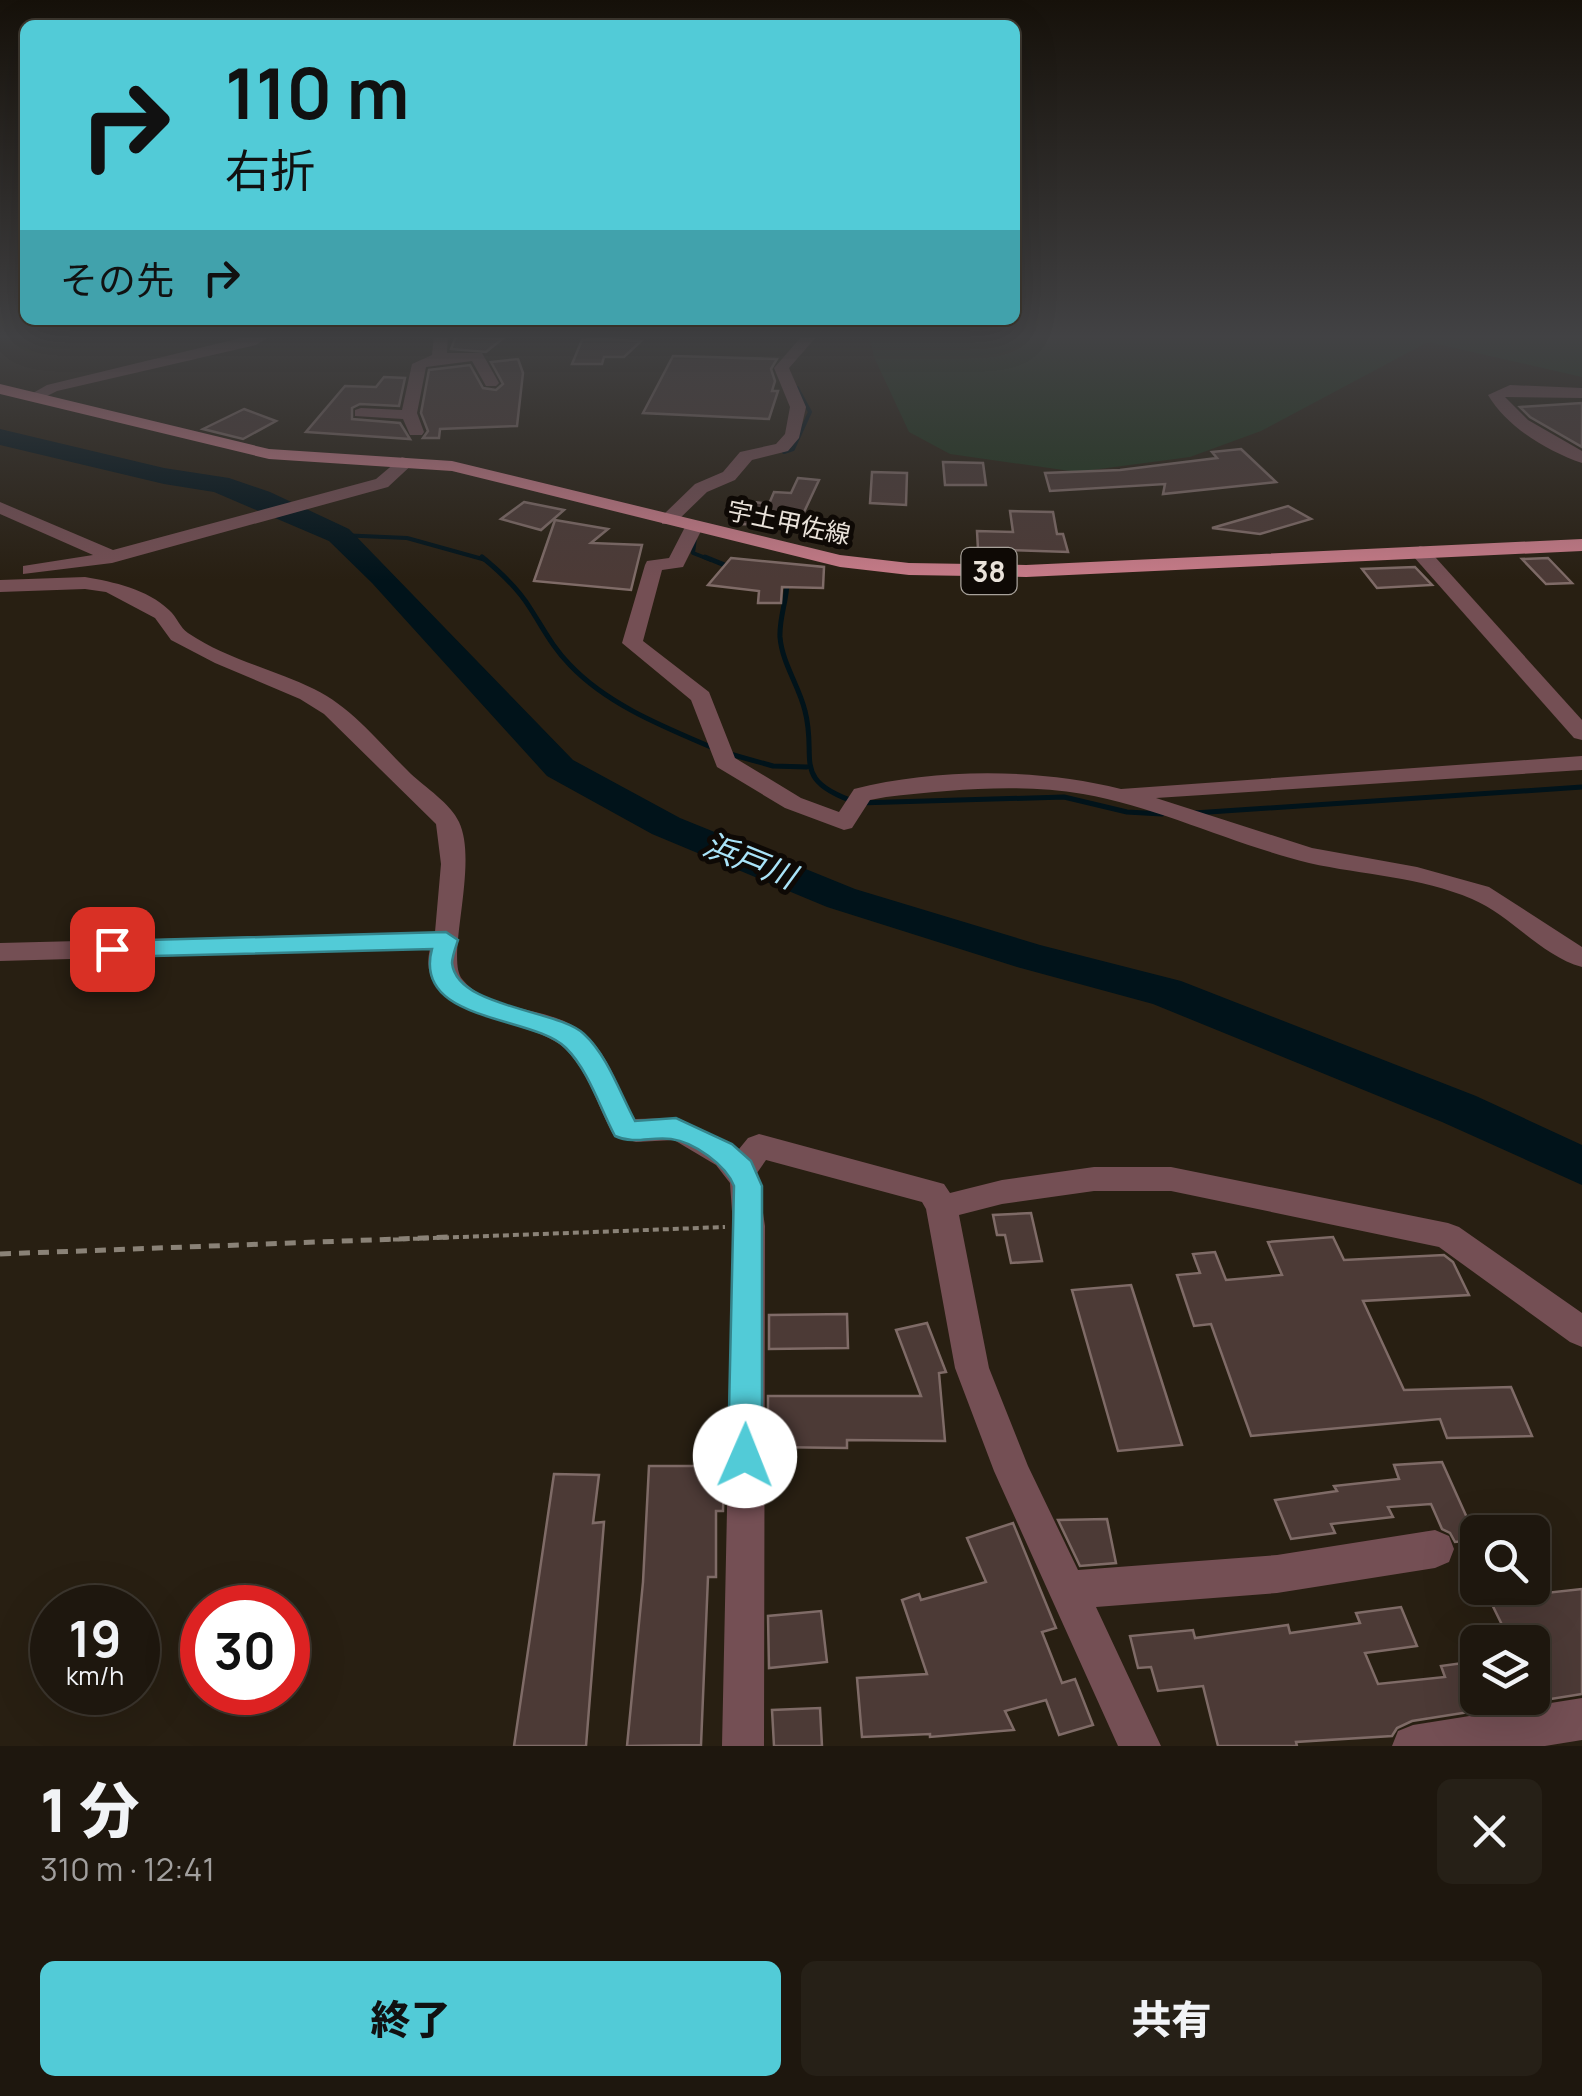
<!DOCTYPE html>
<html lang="ja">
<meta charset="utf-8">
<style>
body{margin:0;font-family:Manrope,"Noto Sans JP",sans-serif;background:#262017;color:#f1f3f6;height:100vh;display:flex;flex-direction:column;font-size:38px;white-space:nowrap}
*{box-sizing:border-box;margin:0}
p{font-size:32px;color:#a19f9e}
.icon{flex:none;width:55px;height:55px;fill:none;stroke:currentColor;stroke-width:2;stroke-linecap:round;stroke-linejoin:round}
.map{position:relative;height:1746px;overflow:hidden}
.details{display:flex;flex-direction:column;background:#1e170e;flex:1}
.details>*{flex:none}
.guide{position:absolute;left:20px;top:20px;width:1000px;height:305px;border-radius:15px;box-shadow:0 10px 40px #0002,0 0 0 2px #3c362e;background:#52cbd7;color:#111;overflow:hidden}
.buttons{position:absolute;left:1460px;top:1515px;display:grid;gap:20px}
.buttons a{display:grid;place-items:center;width:90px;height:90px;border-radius:15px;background:#1e170e;box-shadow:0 10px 40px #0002,0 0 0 2px #3c362e;font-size:50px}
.speed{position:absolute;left:30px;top:1585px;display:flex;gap:20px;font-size:50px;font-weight:700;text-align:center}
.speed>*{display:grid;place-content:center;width:130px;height:130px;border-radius:50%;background:#1e170e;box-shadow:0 10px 40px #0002,0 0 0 2px #3c362e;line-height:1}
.speed small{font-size:25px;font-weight:400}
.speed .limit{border:15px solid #d22;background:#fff;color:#111}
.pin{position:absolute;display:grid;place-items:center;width:85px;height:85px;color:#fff;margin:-42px;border-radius:20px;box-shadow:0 5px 15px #0006}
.me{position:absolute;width:110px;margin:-55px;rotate:1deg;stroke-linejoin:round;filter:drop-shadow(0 0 8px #0008)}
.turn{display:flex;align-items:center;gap:35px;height:210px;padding:0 40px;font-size:45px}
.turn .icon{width:130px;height:130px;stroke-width:2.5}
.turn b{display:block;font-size:70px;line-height:85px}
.then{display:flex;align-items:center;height:95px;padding:0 40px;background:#0003;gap:20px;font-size:38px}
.round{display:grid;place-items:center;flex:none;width:105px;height:105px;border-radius:15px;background:#262017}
.summary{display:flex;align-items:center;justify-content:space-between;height:170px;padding:0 40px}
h1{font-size:60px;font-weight:800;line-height:75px}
.action{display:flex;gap:20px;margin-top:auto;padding:20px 40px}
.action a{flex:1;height:115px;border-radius:15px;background:#52cbd7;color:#111;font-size:40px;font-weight:800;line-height:115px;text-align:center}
.action a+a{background:#262017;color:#f1f3f6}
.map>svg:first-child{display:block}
.green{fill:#1f351d}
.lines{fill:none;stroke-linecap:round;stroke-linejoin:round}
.stream-far1{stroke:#01131a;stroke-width:4}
.stream{stroke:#01131a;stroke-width:5}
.river{fill:#01131a;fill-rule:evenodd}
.building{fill:#4c3a36;stroke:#7f6b67;stroke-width:2.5}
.path-far1{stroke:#8a8277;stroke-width:4;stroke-dasharray:6 4;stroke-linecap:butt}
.path{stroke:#8a8277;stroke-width:5;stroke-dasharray:11 8;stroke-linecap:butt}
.minor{fill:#744f54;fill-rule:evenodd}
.major{fill:#c77b88;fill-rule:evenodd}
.route{fill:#52cbd7;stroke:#35848c;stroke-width:2.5}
.labels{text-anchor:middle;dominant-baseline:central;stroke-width:10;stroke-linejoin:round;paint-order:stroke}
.far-street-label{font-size:25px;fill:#e9e2da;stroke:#0e0905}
.shield{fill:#0e0905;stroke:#a7a19a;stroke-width:2.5}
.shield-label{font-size:28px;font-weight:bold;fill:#e9e2da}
.water-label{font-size:32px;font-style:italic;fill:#a9e3f8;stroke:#0e0905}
</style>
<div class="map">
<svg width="1582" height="1746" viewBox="0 0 1582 1746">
<rect width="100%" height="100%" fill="#281f12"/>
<polygon class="green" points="869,335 1582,335 1582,377 1428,342 1261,431 1190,457 1077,472 950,454 909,432 874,357"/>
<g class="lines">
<g class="stream-far1">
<polyline points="784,452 793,449 810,412 797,388"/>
<polyline points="339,535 407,538 486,560"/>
<polyline points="695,538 693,553 711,560"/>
</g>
<g class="stream">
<path d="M482 557C498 570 519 590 530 608 543 628 553 648 570 665 609 706 667 728 718 750"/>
<polyline points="705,557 732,568"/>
<path d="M787 582C787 600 779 618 780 637 782 663 799 686 805 711 818 760 789 780 858 803L1064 797 1127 812 1162 814"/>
<polyline points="730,754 773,766 807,767"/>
<polyline points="1194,813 1582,787"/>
</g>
<polygon class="river" points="0,429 164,468 229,478 270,492 349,529 573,760 680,818 855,889 1040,945 1181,981 1476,1096 1582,1145 1582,1185 1442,1122 1153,1004 1017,967 827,907 652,834 547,776 372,583 329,541 214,492 164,484 0,445"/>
</g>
<g class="building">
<polygon points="456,336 480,338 502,339 486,352 451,349"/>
<polygon points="600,339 641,341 624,357 604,357 602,364 572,364 582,340"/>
<polygon points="673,356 777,359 771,369 775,381 772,391 778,391 769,419 643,413"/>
<polygon points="518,359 523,373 517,426 440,429 439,438 423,438 428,431 421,413 429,370 470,365 483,388 496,390 503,384 491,362"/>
<polygon points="384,377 405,378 399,406 360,404 352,408 352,419 400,423 410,439 306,432 345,386 376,387"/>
<polygon points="1582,403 1582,447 1530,417 1520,407"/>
<polygon points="244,409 276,421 243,439 203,429"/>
<polygon points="1241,449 1276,482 1163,494 1165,484 1050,491 1045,473 1120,470 1217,458 1212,452"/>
<polygon points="943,462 983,463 986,485 945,485"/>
<polygon points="872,472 907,473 906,505 870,503"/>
<polygon points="798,478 819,480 798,525 732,524 746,501 769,504 774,492 791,493"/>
<polygon points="524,502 564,510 541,530 501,519"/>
<polygon points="1288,506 1311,519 1260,534 1212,528"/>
<polygon points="1010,511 1053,512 1057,534 1063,534 1068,552 978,549 977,531 1013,532"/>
<polygon points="555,520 608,529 591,543 642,545 631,590 534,581"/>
<polygon points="731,558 824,567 823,588 782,587 781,603 758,603 759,591 708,585"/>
<polygon points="1548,558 1572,583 1546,584 1522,559"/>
<polygon points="1415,567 1432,585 1377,588 1362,569"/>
<polygon points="1031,1213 1042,1261 1011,1263 1005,1235 997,1235 993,1215"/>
<polygon points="1333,1237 1344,1260 1444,1255 1453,1262 1469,1295 1363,1301 1404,1390 1511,1387 1532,1436 1447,1438 1440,1419 1251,1436 1211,1324 1194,1326 1177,1275 1200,1273 1193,1254 1215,1252 1226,1280 1282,1275 1268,1242"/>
<polygon points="1131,1285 1182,1445 1118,1451 1072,1290"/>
<polygon points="847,1314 848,1348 769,1349 769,1315"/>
<polygon points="927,1323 946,1372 939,1373 945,1441 847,1440 847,1448 768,1447 768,1396 921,1396 896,1330"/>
<polygon points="1442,1462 1477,1540 1455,1542 1450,1533 1442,1529 1431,1504 1388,1507 1393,1517 1331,1524 1335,1533 1291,1539 1275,1500 1337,1491 1334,1486 1399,1479 1394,1465"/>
<polygon points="649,1466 724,1466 723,1511 716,1511 716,1577 708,1577 701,1745 627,1746 643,1582"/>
<polygon points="554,1474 599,1475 593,1523 604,1522 586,1746 514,1746"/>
<polygon points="1107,1519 1116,1563 1080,1566 1058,1520"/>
<polygon points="1013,1523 1056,1628 1042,1632 1062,1683 1075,1679 1093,1725 1059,1735 1046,1700 1005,1711 1014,1730 930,1737 930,1734 862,1737 857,1678 927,1674 902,1600 919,1594 921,1600 986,1582 967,1538"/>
<polygon points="1484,1588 1543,1588 1546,1593 1582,1589 1582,1694 1412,1721 1397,1728 1392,1736 1296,1742 1297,1746 1218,1746 1203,1686 1158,1691 1151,1667 1138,1668 1130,1636 1193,1630 1195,1638 1288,1625 1290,1633 1360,1623 1356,1613 1401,1607 1417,1646 1365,1653 1378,1684 1445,1677 1441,1666 1478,1661 1478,1698 1532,1698 1532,1630 1507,1635"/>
<polygon points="821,1611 827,1662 769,1668 768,1616"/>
<polygon points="820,1708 822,1746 774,1746 772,1710"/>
</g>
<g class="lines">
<polyline class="path-far1" points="383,1240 725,1227"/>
<polyline class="path" points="0,1254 450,1237"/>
<g class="minor">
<polygon points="253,335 272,335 256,345 57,391 39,400 26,397 47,385"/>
<polygon points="434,335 448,335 447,353 482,353 499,383 496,386 486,386 472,361 426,367 417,413 424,432 422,435 410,435 403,419 355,416 355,410 361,408 402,410 412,364 432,355"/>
<polygon points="803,335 818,335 789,368 806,407 799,438 788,451 752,460 735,480 707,492 674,524 662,524 662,516 695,484 723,472 740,452 776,444 785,434 790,407 774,368"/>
<path d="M1510 385 1582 388V398L1505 397 1528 420 1582 451V463C1547 451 1507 427 1488 395Z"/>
<polygon points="402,457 416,461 388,487 112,563 23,574 23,566 93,555 0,514 0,502 113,550 376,479"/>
<path d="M694 522 703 527 683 567 662 570 643 641 709 692 735 758 801 798 839 812 854 789C937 768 1038 768 1121 789L1582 756V770L1156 798 1312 848 1417 867 1489 887 1582 947V967C1540 955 1512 916 1472 899 1421 877 1363 875 1309 863 1232 844 1161 808 1083 794 1019 783 950 790 886 797L870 800 852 828 844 830 785 808 717 767 691 700 622 643 645 565 647 561 669 558 685 527Z"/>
<polygon points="1420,546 1427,548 1582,720 1582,740 1574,738 1413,556 1411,552"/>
<path d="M85 577C114 582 147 589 169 610 177 617 180 628 188 633 226 659 273 669 314 689 352 707 381 745 411 774 425 787 451 804 459 822 479 864 445 958 462 979 491 1015 551 1004 585 1034 610 1056 619 1092 635 1119L678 1118 739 1149 748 1138 759 1134 933 1181 944 1184 950 1193 1002 1180 1094 1167H1171L1448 1223 1459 1227 1582 1313V1347L1570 1342 1439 1247 1171 1191H1094L1002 1204 959 1215 989 1368 1028 1466 1078 1570 1277 1555 1435 1530 1449 1536 1454 1549 1449 1562 1435 1568 1277 1593 1096 1607 1161 1746H1118L994 1471 955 1368 926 1209 922 1202 766 1160 757 1173 765 1226 764 1746H722L733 1226 730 1183 716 1165 674 1140 636 1142 614 1136C598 1108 588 1069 563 1047 529 1017 413 1019 430 949L0 961V943L435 932 441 864 436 824 324 714 300 699 215 663 171 640 155 618 106 592 85 589 0 592V580Z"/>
<polygon points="1582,1698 1582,1740 1545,1746 1392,1746 1398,1731 1413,1725"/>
</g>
<polygon class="major" points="0,384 269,449 452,461 840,555 909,563 1026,565 1582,539 1582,551 1026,577 909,575 840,567 452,471 269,459 0,394"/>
</g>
<linearGradient id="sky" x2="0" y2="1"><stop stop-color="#16110a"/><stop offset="0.58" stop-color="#424244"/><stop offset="1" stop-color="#424244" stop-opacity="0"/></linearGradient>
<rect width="1582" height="580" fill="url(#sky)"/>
<path class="route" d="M446 932 458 940C456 946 452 957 452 963 457 1008 557 1009 584 1034 607 1055 620 1093 635 1121L676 1118 732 1144 751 1161 762 1186V1456L757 1467 745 1472 733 1467 728 1456 734 1186C726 1165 694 1142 671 1139 651 1136 635 1145 615 1136 600 1108 589 1071 566 1048 534 1015 412 1023 432 949L112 957 99 949 112 941Z"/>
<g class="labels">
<g class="far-street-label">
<text transform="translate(789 522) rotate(12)">宇土甲佐線</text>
</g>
<rect class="shield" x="961.5" y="548" width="55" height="46" rx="8"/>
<g class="shield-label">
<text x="989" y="571">38</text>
</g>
<g class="water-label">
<text transform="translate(750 860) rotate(22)">浜戸川</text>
</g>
</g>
</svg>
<div class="buttons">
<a><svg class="icon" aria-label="search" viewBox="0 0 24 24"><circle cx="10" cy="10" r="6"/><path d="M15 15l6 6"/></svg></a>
<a><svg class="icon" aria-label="layers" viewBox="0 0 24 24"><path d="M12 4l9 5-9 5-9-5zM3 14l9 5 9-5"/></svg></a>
</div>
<div class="speed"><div>19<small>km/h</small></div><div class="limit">30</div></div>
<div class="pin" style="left:112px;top:949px;background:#d93025"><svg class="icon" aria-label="arrive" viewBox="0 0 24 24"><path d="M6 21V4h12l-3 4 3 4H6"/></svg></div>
<svg class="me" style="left:745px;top:1456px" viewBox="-20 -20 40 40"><circle r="19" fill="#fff"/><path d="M0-13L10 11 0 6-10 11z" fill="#52cbd7"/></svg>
<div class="guide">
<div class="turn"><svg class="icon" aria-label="right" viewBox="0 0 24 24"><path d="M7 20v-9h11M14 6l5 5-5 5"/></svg><div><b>110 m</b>右折</div></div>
<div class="then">その先<svg class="icon" aria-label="right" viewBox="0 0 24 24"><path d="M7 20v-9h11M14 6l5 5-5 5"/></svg></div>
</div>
</div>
<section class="details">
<div class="summary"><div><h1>1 分</h1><p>310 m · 12:41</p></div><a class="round"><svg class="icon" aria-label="close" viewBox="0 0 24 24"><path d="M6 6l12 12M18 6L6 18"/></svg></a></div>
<div class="action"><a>終了</a><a>共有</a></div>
</section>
